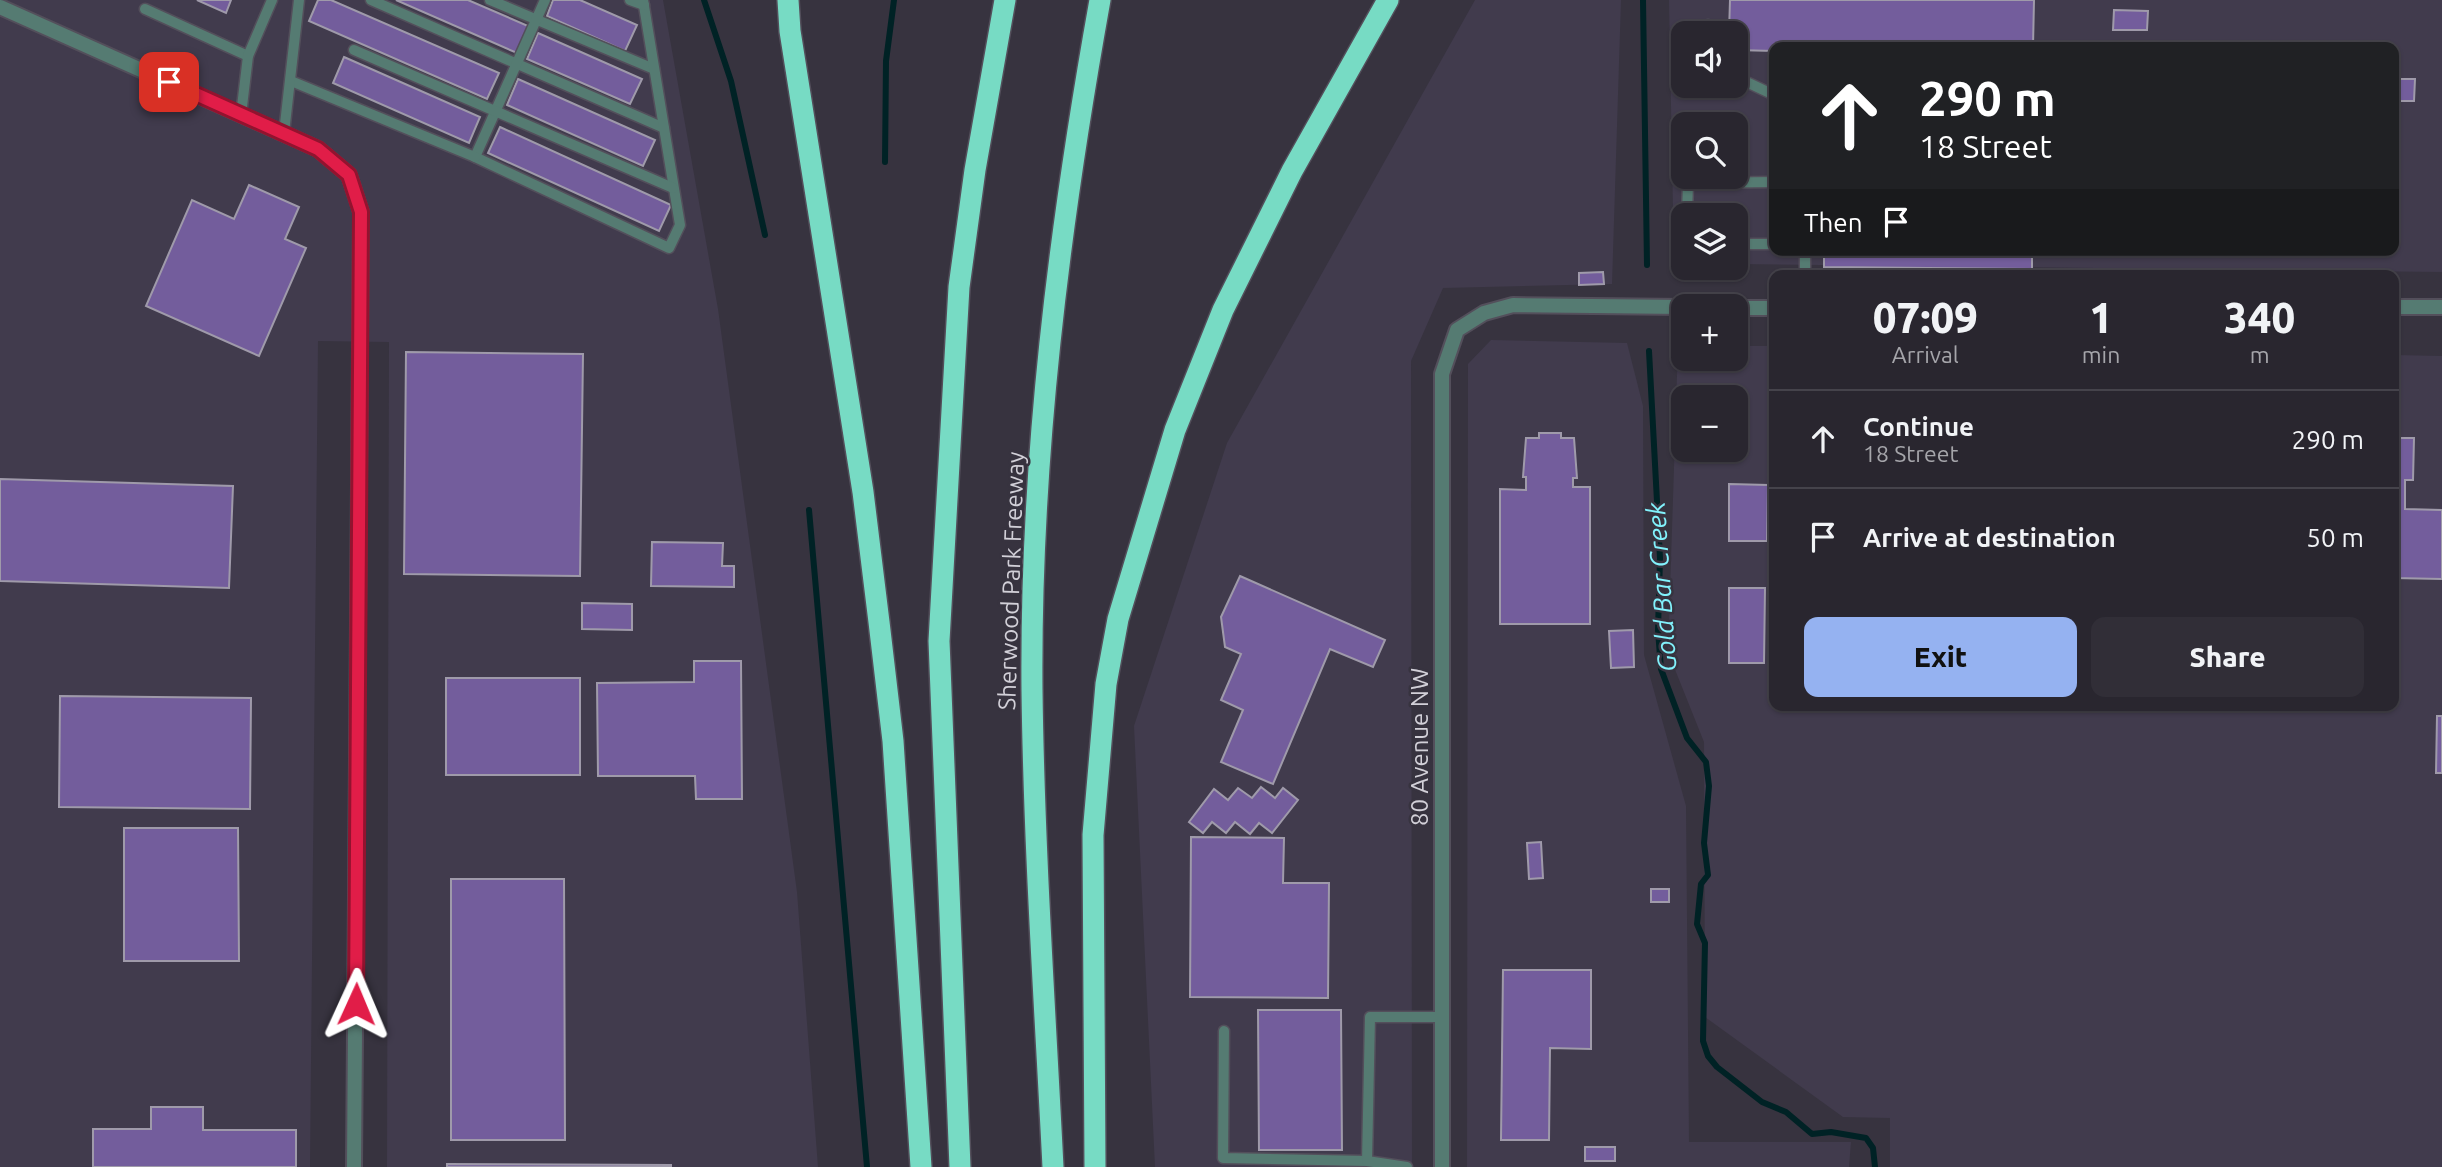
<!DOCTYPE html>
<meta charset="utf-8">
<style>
body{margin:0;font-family:Ubuntu,sans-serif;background:#312e37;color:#f1f3f6;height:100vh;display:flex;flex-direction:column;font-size:26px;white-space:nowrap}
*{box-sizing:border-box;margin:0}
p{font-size:23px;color:#a5a5aa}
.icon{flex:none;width:38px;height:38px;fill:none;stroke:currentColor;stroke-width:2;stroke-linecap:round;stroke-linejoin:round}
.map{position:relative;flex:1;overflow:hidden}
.side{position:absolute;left:1769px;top:270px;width:630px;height:441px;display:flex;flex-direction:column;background:#29262f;border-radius:14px;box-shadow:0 2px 5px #0004,0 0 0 2px #45434b}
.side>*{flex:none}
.guide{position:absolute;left:1769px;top:42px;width:630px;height:214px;border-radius:14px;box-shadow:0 2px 5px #0004,0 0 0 2px #45434b;background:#202124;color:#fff;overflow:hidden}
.controls{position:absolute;left:1671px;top:21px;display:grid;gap:14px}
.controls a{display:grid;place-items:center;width:77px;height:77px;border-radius:14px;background:#29262f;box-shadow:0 2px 5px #0004,0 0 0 2px #45434b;font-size:35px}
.pin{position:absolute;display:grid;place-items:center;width:60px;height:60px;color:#fff;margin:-30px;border-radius:14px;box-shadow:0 4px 10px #0006}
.me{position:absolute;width:77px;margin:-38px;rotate:1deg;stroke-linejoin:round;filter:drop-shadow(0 0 5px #0008)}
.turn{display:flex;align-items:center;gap:24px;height:147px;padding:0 35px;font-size:32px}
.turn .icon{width:91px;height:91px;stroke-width:2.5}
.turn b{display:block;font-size:49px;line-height:60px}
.then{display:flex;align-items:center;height:66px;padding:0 35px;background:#0003;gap:14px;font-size:26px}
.eta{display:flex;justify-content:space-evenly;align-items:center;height:119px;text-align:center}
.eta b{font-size:42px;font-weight:800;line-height:49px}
.action{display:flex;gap:14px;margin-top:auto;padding:14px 35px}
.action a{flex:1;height:80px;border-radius:14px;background:#95b2f1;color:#111;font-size:28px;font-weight:800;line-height:80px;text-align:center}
.action a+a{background:#312e37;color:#f1f3f6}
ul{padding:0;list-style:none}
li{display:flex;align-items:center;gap:21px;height:98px;padding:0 35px;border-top:2px solid #45434b}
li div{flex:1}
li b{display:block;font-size:26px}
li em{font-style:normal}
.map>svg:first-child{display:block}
.built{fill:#413b4d;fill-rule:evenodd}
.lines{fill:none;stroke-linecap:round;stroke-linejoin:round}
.stream{stroke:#002225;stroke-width:6}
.building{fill:#735d9c;stroke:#9f9aaa;stroke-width:2}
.service-casing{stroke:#534f5b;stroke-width:13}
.minor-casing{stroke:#534f5b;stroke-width:18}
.tertiary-casing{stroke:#534f5b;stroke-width:18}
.motorway-casing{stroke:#534f5b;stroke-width:24}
.service{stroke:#557b72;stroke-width:10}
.minor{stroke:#557b72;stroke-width:14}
.tertiary{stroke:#557b72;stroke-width:14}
.motorway{stroke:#77dbc4;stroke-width:21}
.route-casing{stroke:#92132f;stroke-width:18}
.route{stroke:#e11d48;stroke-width:12}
.labels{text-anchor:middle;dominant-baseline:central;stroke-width:5;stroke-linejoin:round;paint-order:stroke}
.street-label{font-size:24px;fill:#d2d0d8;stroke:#37333f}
.water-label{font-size:26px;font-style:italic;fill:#82f2fc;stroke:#37333f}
</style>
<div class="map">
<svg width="2442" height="1167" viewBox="0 0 2442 1167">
<rect width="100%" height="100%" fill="#37333f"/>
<g class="built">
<polygon points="0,0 663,0 718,309 797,892 818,1167 387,1167 389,342 318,341 310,1167 0,1167"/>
<polygon points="1475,0 1621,0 1612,284 1443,288 1411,361 1412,1167 1155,1167 1134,726 1227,443"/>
<path d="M1669 0H2442V272L1736 264V215H1684L1683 264H1674ZM1684 33H1736V86H1684ZM1774 47H2394V250H1774ZM1684 124H1736V177H1684Z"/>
<polygon points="1491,340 1627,343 1643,406 1644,655 1686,806 1689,1142 1851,1142 1849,1167 1467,1167 1468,364"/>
<path d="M1678 345H1683L1684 359H1736V346H1774V705H2394V355L2442 356V1167H1890V1118L1843 1117 1705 1017 1704 742 1668 652ZM1684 397H1736V450H1684Z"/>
</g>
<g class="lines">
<g class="stream">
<polyline points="704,0 731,81 765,235"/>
<polyline points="1643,0 1647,265"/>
<polyline points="885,162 886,61 894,0"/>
<polyline points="1649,351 1660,558 1658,630 1661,669 1687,738 1706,762 1709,786 1704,843 1708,875 1701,884 1697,924 1705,943 1703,1041 1708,1056 1717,1067 1762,1102 1786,1112 1812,1134 1831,1132 1866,1138 1873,1148 1875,1167"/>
<polyline points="809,510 867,1167"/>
</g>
</g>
<g class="building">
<polygon points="197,0 231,0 226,13"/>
<polygon points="318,0 331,0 499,73 487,99 309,21"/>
<polygon points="396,0 468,0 528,26 517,53"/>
<polygon points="553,0 580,0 637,25 625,51 547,16"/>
<polygon points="1730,0 2034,0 2033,47 1774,47 1774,51 1736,50 1736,33 1729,33"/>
<polygon points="2114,10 2148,11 2147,30 2113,30"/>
<polygon points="538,33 642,79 630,104 527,59"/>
<polygon points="344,57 480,117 469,143 333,83"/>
<polygon points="518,79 655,140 643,166 507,105"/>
<polygon points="2394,79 2415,79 2414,101 2394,101"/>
<polygon points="500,127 671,205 659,231 488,153"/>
<polygon points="249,185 299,207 285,239 306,248 259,356 146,306 192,200 234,219"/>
<polygon points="1824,250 2032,250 2032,269 1824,267"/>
<polygon points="1603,272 1604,284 1579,285 1579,273"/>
<polygon points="406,352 583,354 580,576 404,574"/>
<polygon points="1539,433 1561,433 1561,438 1574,438 1577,478 1573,478 1573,487 1590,487 1590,624 1500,624 1500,489 1526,490 1526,477 1523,477 1526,438 1539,438"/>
<polygon points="2394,438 2414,438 2413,480 2405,480 2405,509 2442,510 2442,579 2394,578"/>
<polygon points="0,479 233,486 229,588 0,581"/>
<polygon points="1729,484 1768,485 1767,541 1729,541"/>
<polygon points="652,542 723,543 722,566 734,566 734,587 651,586"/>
<polygon points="1240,576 1385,640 1373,667 1330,649 1273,784 1221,762 1243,710 1221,700 1241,654 1225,647 1221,617"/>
<polygon points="1729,588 1765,588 1764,663 1729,663"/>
<polygon points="582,603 632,604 632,630 582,629"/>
<polygon points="1633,630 1634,667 1611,668 1609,631"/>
<polygon points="694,661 741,661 742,799 696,799 695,776 598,776 597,683 694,682"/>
<rect x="446" y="678" width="134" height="97"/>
<polygon points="60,696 251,698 250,809 59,807"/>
<polygon points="2437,716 2442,716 2442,773 2436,773"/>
<polygon points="1261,787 1275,798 1283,788 1298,800 1272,833 1259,823 1250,834 1235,822 1226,833 1212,822 1203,833 1189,822 1214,789 1228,800 1238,788 1252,798"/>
<polygon points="124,828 238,828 239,961 124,961"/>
<polygon points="1191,837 1284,838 1283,883 1329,883 1328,998 1190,997"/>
<polygon points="1541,842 1543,878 1529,879 1527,843"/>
<polygon points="451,879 564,879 565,1140 451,1140"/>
<rect x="1651" y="889" width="18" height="13"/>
<polygon points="1503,970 1591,970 1591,1049 1550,1048 1549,1140 1501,1140"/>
<polygon points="1258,1010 1341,1010 1342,1150 1259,1150"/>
<polygon points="151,1107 203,1107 203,1130 296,1130 296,1167 93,1167 93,1129 151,1129"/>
<rect x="1585" y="1147" width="30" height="14"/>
<polygon points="447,1164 671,1165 671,1167 447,1167"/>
</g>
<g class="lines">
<defs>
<g id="service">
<polyline points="371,0 664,128"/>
<polyline points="490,0 654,69"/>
<polyline points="545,0 475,157 669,248 680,225 643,0"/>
<polyline points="630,0 644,5"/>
<polyline points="145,9 248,56"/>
<polyline points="1708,33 1708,25"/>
<polyline points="354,50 673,188"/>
<polyline points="1736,77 1774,95"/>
<polyline points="291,81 475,157"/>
<polyline points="241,115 248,56 272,0"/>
<polyline points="284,133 299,0"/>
<polyline points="1687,215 1688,183 1774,182"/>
<polyline points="1736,244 1774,244"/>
<polyline points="1805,250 1805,275"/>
<polyline points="1224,1031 1223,1158 1367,1161"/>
<polyline points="1407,1167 1367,1161 1370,1017 1442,1017"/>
</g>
<polyline id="minor" points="0,7 318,149 349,175 361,212 354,1167"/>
<g id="tertiary">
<polyline points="2394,307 2442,307"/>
<polyline points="1736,308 1774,308"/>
<polyline points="1442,1167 1442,374 1457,330 1484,313 1513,305 1684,307"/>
</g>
<g id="motorway">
<polyline points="788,0 790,31 863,492 879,622 893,741 921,1167"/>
<polyline points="960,1167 939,641 959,287 975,170 1005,0"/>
<path d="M1053 1167C1045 1008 1034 849 1032 690 1030 458 1059 228 1100 0"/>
<polyline points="1095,1167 1093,835 1106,684 1118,619 1175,430 1223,310 1292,171 1388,0"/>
</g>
</defs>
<use href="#service" class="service-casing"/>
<use href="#minor" class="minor-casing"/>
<use href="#tertiary" class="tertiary-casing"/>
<use href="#motorway" class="motorway-casing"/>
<use href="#service" class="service"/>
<use href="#minor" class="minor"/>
<use href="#tertiary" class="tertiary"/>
<use href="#motorway" class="motorway"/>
</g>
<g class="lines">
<defs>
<polyline id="route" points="169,82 318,149 349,175 361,212 356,1004"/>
</defs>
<use href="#route" class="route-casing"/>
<use href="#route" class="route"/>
</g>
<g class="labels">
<g class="street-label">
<text transform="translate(1011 581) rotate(-88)">Sherwood Park Freeway</text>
<text transform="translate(1419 747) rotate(-90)">80 Avenue NW</text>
</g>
<g class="water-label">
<text transform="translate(1661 587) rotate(-94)">Gold Bar Creek</text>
</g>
</g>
</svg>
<div class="controls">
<a><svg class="icon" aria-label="sound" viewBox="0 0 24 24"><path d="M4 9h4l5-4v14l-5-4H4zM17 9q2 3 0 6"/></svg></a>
<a><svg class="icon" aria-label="search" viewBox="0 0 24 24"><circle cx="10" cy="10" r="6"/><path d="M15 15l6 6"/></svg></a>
<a><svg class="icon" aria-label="layers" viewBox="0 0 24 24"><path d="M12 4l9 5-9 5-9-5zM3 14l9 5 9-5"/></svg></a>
<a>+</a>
<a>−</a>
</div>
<div class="pin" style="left:169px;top:82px;background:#d93025"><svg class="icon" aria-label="arrive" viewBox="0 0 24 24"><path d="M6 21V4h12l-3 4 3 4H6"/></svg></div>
<svg class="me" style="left:356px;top:1004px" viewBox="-20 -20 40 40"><path d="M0-17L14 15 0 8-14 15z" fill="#e11d48" stroke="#fff" stroke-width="4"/></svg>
<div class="guide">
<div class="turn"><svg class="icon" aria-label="ahead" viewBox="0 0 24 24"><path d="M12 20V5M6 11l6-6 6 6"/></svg><div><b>290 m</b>18 Street</div></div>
<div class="then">Then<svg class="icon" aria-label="arrive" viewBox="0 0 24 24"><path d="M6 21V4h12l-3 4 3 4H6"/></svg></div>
</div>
<section class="side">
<div class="eta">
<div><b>07:09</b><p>Arrival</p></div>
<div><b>1</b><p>min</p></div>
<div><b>340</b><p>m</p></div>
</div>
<ul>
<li><svg class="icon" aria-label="ahead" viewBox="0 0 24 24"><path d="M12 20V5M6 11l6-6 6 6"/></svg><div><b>Continue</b><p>18 Street</p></div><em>290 m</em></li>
<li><svg class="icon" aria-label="arrive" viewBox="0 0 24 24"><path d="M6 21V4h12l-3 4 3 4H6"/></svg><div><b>Arrive at destination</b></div><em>50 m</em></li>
</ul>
<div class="action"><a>Exit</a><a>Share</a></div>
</section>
</div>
